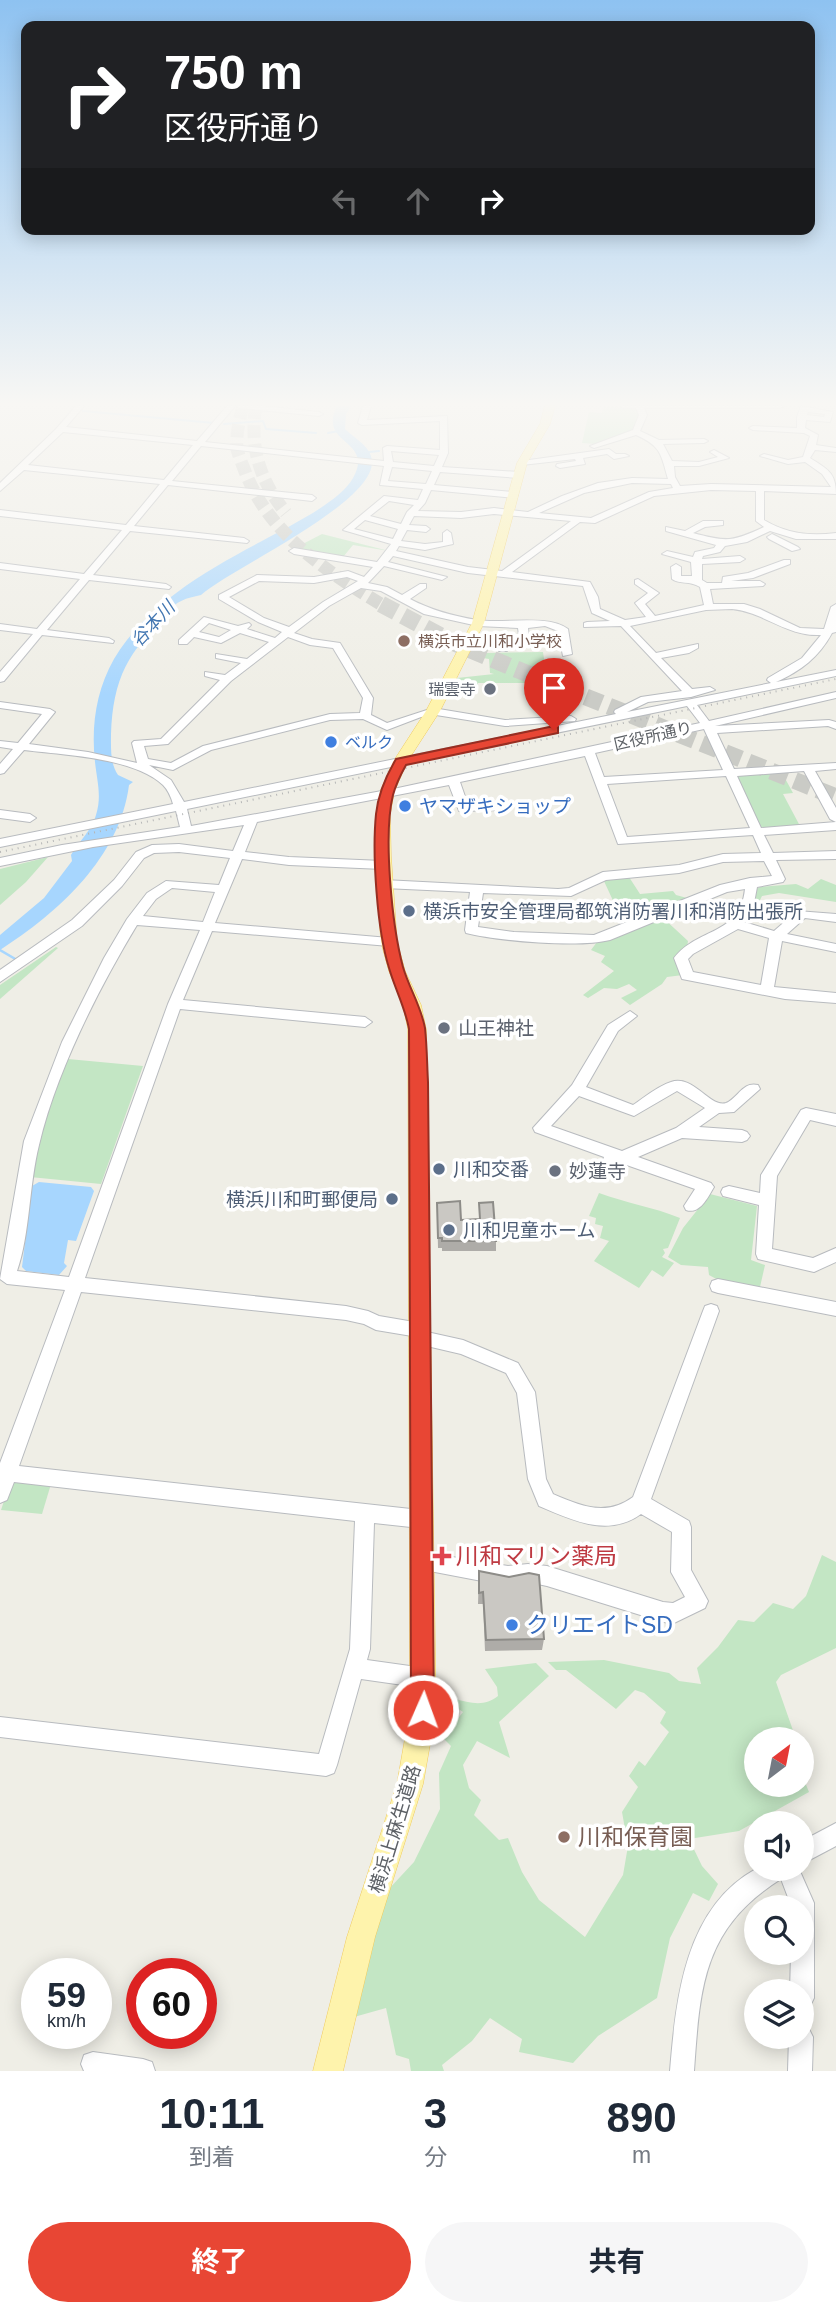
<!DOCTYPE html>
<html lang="ja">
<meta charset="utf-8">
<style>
body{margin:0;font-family:Helvetica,"Noto Sans JP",sans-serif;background:#f6f6f7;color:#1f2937;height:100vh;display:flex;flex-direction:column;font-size:26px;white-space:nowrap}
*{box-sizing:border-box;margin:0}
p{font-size:23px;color:#747a83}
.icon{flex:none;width:38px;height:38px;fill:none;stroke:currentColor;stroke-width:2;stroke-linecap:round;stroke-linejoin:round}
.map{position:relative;height:2071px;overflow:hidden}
.sheet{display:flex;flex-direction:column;background:#fff;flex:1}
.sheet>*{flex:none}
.top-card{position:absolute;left:21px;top:21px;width:794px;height:214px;border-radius:14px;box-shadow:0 4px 18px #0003;background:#202124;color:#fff;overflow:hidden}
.needle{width:46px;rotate:32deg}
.tools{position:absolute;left:744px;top:1727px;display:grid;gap:14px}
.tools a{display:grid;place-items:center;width:70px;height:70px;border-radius:50%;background:#fff;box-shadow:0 4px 18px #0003;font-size:35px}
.speed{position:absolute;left:21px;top:1958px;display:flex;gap:14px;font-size:35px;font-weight:700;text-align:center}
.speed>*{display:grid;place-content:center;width:91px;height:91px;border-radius:50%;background:#fff;box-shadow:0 4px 18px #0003;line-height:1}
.speed small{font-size:18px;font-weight:400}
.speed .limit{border:10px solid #d22;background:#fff;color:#111}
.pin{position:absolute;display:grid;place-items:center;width:60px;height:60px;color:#fff;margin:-72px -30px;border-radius:50% 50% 50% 0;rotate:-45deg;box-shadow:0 0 7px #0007}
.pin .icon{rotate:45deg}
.me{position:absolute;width:77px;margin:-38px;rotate:2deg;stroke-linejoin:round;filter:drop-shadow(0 0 5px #0008)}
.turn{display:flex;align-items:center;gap:24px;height:147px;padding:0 28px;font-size:32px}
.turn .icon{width:91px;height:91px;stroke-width:2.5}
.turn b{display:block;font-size:49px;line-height:60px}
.lanes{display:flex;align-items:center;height:66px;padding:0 28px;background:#0003;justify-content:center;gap:35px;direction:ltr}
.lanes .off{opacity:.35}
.eta{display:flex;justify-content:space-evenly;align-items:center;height:119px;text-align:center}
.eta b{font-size:42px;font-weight:700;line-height:49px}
.primary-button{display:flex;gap:14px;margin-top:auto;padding:14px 28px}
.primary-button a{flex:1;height:80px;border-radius:42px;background:#e84634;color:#fff;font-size:28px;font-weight:700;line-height:80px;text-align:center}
.primary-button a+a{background:#f6f6f7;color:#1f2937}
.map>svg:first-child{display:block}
.green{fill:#c3e6c4}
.water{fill:#a7d6fe}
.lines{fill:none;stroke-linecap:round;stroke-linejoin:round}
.stream-far1{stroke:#a7d6fe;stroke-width:2}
.stream{stroke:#a7d6fe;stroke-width:2.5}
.highway-tunnel-far1{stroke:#cacbc6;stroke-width:13;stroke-dasharray:13 6;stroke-linecap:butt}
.highway-tunnel{stroke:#cacbc6;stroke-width:17;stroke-dasharray:17 8;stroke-linecap:butt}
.minor-casing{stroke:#b8bbbf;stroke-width:2}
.major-casing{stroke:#f0cb5e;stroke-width:1}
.minor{fill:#fff;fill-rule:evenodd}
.major{fill:#fef3ac;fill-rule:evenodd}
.rail{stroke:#b6b7b7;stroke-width:2;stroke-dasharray:1 5;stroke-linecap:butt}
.wall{fill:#aeaca8}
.building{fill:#cac8c3;stroke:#8d8c88;stroke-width:2}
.route{fill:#e84634;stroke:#972e22;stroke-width:2}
.education-dot{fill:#8d6e63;stroke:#fff;stroke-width:2.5}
.worship-dot{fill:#6b7280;stroke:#fff;stroke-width:2.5}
.shop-dot{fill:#3f7fe0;stroke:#fff;stroke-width:2.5}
.service-dot{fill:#5c6f8a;stroke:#fff;stroke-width:2.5}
.health-dot{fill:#e0444e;stroke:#fff;stroke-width:2.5}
.labels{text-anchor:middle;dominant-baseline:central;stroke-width:7;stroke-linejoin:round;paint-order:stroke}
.far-education-label{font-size:16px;fill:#785e54;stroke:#fff;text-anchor:start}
.far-worship-label{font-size:16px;fill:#5b616d;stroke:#fff;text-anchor:end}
.far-street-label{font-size:16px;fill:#5d6166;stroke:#fff}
.far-shop-label{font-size:16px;fill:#366cbe;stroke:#fff;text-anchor:start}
.far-water-label{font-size:18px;font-style:italic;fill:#4276b1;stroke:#fff}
.shop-label{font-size:19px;fill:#366cbe;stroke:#fff;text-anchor:start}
.service-label{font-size:19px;fill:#4e5e75;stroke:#fff;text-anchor:start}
.worship-label{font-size:19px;fill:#5b616d;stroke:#fff;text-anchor:start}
.street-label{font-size:19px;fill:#5d6166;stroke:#fff}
.near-health-label{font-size:23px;fill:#be3a42;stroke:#fff;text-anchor:start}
.near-shop-label{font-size:23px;fill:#366cbe;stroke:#fff;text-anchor:start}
.near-education-label{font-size:23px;fill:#785e54;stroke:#fff;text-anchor:start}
</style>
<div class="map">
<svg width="836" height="2071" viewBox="0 0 836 2071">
<rect width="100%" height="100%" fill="#efeee6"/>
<g class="green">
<polygon points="604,407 636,408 640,418 635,431 595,444 582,443 589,412 602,413"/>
<polygon points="322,534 389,551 353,545 343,557 293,549"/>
<polygon points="543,652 546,672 536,672 537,677 526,677 526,683 478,683 477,693 455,693 457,678 494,674 490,673 489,659 483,658 486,653"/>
<polygon points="781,771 793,793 783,794 800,826 764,828 758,826 736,776"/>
<polygon points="48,857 26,882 0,905 0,869"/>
<polygon points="629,877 640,894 673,891 676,895 687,898 629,923 622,920 603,879"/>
<polygon points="821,879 836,885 836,902 779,893 762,896 759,902 754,900 756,889 760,887 796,884 808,889"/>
<polygon points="661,916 688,941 683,975 667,977 662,984 630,1005 621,998 637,990 629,984 617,989 604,988 588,998 583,995 614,971 601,962 605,956 591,950 597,942"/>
<polygon points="56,947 58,948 0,999 0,985"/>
<polygon points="68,1059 143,1066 101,1184 30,1177 44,1118"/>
<path d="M599 1193C626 1203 653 1207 680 1218L668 1248 663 1249 665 1253 662 1257 674 1263 663 1277 652 1270 639 1288 594 1261 609 1241 600 1238 603 1226 595 1224 596 1218 589 1216Z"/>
<polygon points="710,1194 757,1206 751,1260 765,1265 760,1287 720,1281 709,1275 708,1267 681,1265 668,1257 683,1228"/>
<polygon points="11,1480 51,1484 42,1514 1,1510"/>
<path d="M822 1555 836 1562V1648L781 1675 776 1682 796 1739 756 1740V1785H802V1775L809 1792 739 1831 689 1839 702 1866 718 1884 709 1901 693 1893 670 1938 657 1998 598 2036 573 2063 519 2052 522 2039 490 2018 472 2041 442 2065 444 2071H411L409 2059 396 2055 386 2008 354 2017 387 1891 414 1862 440 1809 439 1773 451 1746 443 1738 463 1712 451 1704 455 1699C470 1703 485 1707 498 1696L497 1687 485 1669 536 1663 549 1676 499 1722 510 1758 477 1741 463 1765 469 1788 481 1800 474 1815 499 1840 508 1838 522 1872 539 1900 585 1937 623 1875 628 1846 622 1812 638 1787 629 1776 639 1761 645 1766 669 1732 660 1723 666 1712 644 1693 635 1690 616 1709 566 1670H556L548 1662 604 1660 669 1673 679 1681 701 1684 697 1668 718 1647 738 1620 754 1622 773 1603 793 1609 806 1596Z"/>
</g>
<g class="water">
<path d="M337 406H351L346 414 345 429C354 438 371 446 372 461 374 504 233 567 201 595 186 598 176 601 167 613L169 615C128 650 113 679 111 734 111 748 110 763 118 775L133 782 129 785C120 857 58 913 0 950V935L44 898 72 861 71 855C78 843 93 828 96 815 102 796 97 781 95 762 91 726 96 691 114 659 147 604 207 570 262 541 287 527 339 503 353 478 375 439 317 445 337 406Z"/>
<polygon points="39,1182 91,1187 94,1191 76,1241 68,1240 64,1263 67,1266 59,1275 26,1271 22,1267 32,1186"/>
</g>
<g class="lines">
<g class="stream-far1">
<polyline points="83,411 214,423"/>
<polyline points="224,424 263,421 266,429 316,433"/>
<polyline points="328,433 339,431"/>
<polyline points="369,452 379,451"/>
</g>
<polyline class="stream" points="0,950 17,960"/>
<g class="highway-tunnel-far1">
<path d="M243 406C239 420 236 434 237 449 239 457 243 466 246 474 271 536 329 573 384 606"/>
<path d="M256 406C249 447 260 481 286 513"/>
</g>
<polyline class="highway-tunnel" points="381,604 452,642 511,667 836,797"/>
<defs>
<g id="minor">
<path d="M76 406H84L66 427 197 441 227 406H235L205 442 384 461 383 448 387 446 440 450V421L362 425 358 423 363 406H371L367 420 447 416 448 453 442 467 519 472 523 475 519 478 440 472 434 485 514 492 518 495 514 498 431 490 425 503 418 511 461 512 494 508 528 512 562 496 598 483 632 478 668 479C661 454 661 446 636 435L594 448 590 446 633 430 639 415 636 408H624L620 406H784L780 408H644L647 415 640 431 659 440 704 439 708 441 704 443 663 444 672 461 699 462 718 457 710 452 714 450 729 458 699 466H674L675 477 680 486 711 484 831 487 822 474 805 462 788 464 760 456 764 454 788 460 803 457 810 436 804 433 753 430 749 428 753 426 797 428V417L801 406 833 412 830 422 806 420 805 428 818 435 816 445 836 448V452L815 450 810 458C827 469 836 472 836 494L764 491V520C787 534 810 536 836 533V539H796L770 531 747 542 725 546 720 552 703 556 702 559 740 556 745 559 740 562 702 564V580L707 583H722L723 577 748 573 784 560H790V564L753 578 731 581H760L765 584 763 586 710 589 713 604H744L760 609 800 628 824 629 831 607 836 604V632L832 633C819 657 801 671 776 682L836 670V676L697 705 709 721 836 692V698L715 726 829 720 836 722V729L828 726 717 733 734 769 836 763V769L815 771 836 808V830L764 835 773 853 836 851V859L776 860 785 879 783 882 757 887 754 903 744 922 774 931 797 911 836 914V922L805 918 787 934 836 944V952L782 941 774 987 836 993V1003L785 999 682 979 674 958C698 927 740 936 745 889L727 892 610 940C579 948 498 941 466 933L465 930 470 892 384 888 378 884 384 880 558 889 569 888 603 872 679 865 723 854 761 853 753 835 618 844 585 756 460 782 468 805 507 804 509 806 503 810 459 811 449 785 257 822 245 852 289 857 383 861 389 865 383 869 289 865 242 859 215 923 389 938 396 942 389 946 212 931 183 1000 365 1017 372 1022 365 1027 180 1009 85 1278 346 1306 368 1311 379 1316 420 1323 426 1325 427 1332 463 1340 518 1363 535 1392 546 1479 553 1494C581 1506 606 1517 633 1497L703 1311 705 1306 711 1304 717 1306 719 1311 651 1499 689 1521 691 1527V1570L708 1601 705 1608 674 1623 663 1622 547 1586 528 1582 508 1586 414 1568 411 1561 414 1554 421 1552 508 1566 528 1564 547 1566 663 1602 673 1603 685 1597 671 1572 672 1532 641 1514C608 1538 572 1520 539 1506L528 1479 517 1393 506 1373 461 1354 414 1343 412 1336 376 1330 364 1324 346 1320 81 1292 19 1466 420 1510 427 1513 429 1519 427 1525 420 1528 374 1523 370 1649 367 1660 424 1668 431 1671 434 1678 431 1685 424 1688 361 1679 337 1765 334 1773 326 1776 0 1737V1717L319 1754 350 1649 355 1521 14 1482 7 1500 0 1503V1463L65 1290 7 1284 0 1279 24 1141 62 1042 104 958 127 919 147 893 166 881 219 885 230 858 179 852 154 853 144 858 122 886 82 926 0 982V970L72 920 114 880 136 852 152 845 179 844 233 851 244 825 93 847 0 866V858L62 845 180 827 176 811 0 847V839L173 804C171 797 168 790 163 785 133 757 62 755 24 750L4 773 0 774V764L13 749 0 747V741L18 743 42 714 0 708V702L50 709 55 712 29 744 88 752 137 763 132 743 134 741 161 739 220 680 205 676V672L225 675 241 663 216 658V654L247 659 269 642 240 633 221 643 194 637 187 644H179V640L204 617 238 626 249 623 251 625 247 629 275 638 282 632 258 622 219 599V595L257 575 314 577 348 571 364 577 373 567 294 554 289 551 294 548 377 562 391 544 343 530 384 496 418 500 423 489 380 485 384 466 201 446 172 481 312 495 316 498 312 501 168 485 134 526 244 538 249 541 247 543 130 531 93 575 166 584 171 587 169 589 89 580 47 630 109 638 114 641 113 643 42 635 4 681 0 682V672L33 634 0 630V624L37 629 80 579 0 569V563L84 574 122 530 0 516V510L126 525 160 484 24 470 0 491V483L56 429ZM808 412 825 414 824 417 807 415ZM63 432 193 445 164 480 28 465ZM391 451 439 455 434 466 393 462ZM392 467 432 471 426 484 388 481ZM632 483 671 484 673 488 649 492 591 518 539 513 584 493ZM711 490 756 491V521L764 527C732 542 727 542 693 533L705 527 723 525V521H703L685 531 666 527V531L716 545 714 548 695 552 693 557 667 551 662 554 691 562 692 576H681V567L676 564 671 567 672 579C680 585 689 580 700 587L704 605 655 616 645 604 659 593 638 579 635 580V584L648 593 635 603 646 617 625 620 600 609 598 597 590 582 512 572 580 522 595 523 654 496ZM389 501 414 505 407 512 401 524 370 516ZM494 514 571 521 502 571 468 567 396 551 399 546 425 550 453 544 451 533 447 530 443 533V542L425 544 401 541 407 530 426 532 430 529 426 526 409 525 414 516 461 518ZM365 520 398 529 393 539 354 529ZM393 556 468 573 583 586 592 613 610 621 587 622 584 623V627L621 626 682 691 641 697 615 710 614 712 616 714 184 802 171 780 149 765 173 770 211 750 330 720 363 719 387 730 421 717 436 715 505 726 575 721 576 719 571 716 505 720 433 708 387 723 371 715 373 698 340 643 312 639 294 633 329 606 361 588 381 591 424 614 478 626 518 628 520 642H498L499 651H507L508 647H530L528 628 545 626 558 631 563 656 572 654 568 629C548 614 503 624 477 620 453 616 431 610 410 599L426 588V584H420L402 595 387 587 368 583 384 566 442 580 447 577 388 562ZM347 577 358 581 323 602 289 627 264 618 229 597 259 581 314 583ZM732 609C764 612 787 637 821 635L802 658 768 678 767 680 771 683 627 712 648 702 691 697 715 690 710 687 692 689 661 658 689 653 698 648V644L656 653 630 626 706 610ZM209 623 231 630 219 637 199 632ZM288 637 310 645 333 648 363 698 360 713 330 714 203 746 171 763 148 759 144 746 168 744 231 681ZM687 706 700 723 398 788 191 826 187 809ZM704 729 723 770 604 777 595 753ZM804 771 830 819 836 822 761 828 737 776ZM726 776 750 828 627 837 607 784ZM764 861 772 876 750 878 720 885 594 935 514 932 478 927 483 893 571 896 606 880 679 873 723 862ZM172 888 215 892 203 922 143 916 156 899ZM137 925 200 930 168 1004 69 1277 17 1271C30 1235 29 1184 39 1145 56 1072 99 988 137 925ZM738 929 769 938 761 985 693 972 688 959 693 954Z"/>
<polygon points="236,406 262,406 319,412 323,414 319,416 240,408"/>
<polygon points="546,406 555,406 551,408"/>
<polygon points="609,449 616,454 625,454 629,456 614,459 607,454 583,458 585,464 560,468 556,466 557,464 576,461 575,459 522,465 518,463 522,461"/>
<polygon points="772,534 798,547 800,549 792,551 769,539 767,537"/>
<polygon points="0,810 30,814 36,818 30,822 0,818"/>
<path d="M630 1011 637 1016 618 1031 586 1087 633 1105C645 1097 658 1086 671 1082 693 1074 710 1108 726 1103 738 1098 743 1081 758 1085L760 1089 734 1112 719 1113 699 1127 742 1130 747 1132 750 1136 747 1140 742 1142 682 1138 638 1157 711 1183 714 1187C708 1197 700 1215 686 1210L684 1206 695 1189 618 1162 612 1177H602L599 1173 604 1157 535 1132 533 1128 572 1085 608 1025ZM677 1091 705 1108 676 1128 622 1151 551 1126 579 1096 634 1116Z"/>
<polygon points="806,1108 836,1114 836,1126 810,1120 777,1176 772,1249 813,1258 836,1248 836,1262 814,1272 758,1259 756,1254 759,1205 723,1196 721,1192 723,1188 729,1186 760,1193 761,1175 801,1110"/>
<polygon points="718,1279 836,1302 836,1316 718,1293 712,1291 710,1286 712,1281"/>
<polygon points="836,1823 836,1846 802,1864 802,1841"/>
<path d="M756 1869H799L814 1903V1998L810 2006 802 2010V1992H790L791 1953H802V1908H792L781 1879C703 1928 700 1986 694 2071H670C676 1998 685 1908 756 1869Z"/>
<polygon points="802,2025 809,2029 813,2037 812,2071 788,2071 789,2037 802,2037"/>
<polygon points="93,2052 143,2059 152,2062 155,2071 84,2071 81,2064 84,2055"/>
</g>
<polygon id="major" points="545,406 555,406 550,424 527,463 484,623 440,711 407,762 394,792 390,815 391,856 397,942 405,971 421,1005 426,1029 436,1710 423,1784 375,1937 343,2071 313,2071 347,1937 397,1784 410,1710 408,1029 403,1005 389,971 381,942 375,856 376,815 380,792 393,762 426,711 472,623 517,463 540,424"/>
</defs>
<use href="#minor" class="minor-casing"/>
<use href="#major" class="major-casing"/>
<use href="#minor" class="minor"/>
<use href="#major" class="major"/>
<polyline class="rail" points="0,852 836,679"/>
</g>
<g class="wall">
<polygon points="437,1203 461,1220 479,1219 479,1203 496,1241 496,1251 442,1251 442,1248 438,1248"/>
<polygon points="479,1571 544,1639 542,1650 485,1651 483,1604 478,1604"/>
</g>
<g class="building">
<polygon points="460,1201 461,1220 480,1219 479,1203 493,1202 496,1241 442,1241 442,1238 438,1238 437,1203"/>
<polygon points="479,1571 509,1577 529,1573 539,1575 544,1639 486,1640 483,1592 479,1593"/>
</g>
<linearGradient id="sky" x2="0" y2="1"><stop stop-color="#8ec2f1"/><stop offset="0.58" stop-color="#f8f7f4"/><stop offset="1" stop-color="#f8f7f4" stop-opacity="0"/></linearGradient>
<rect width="836" height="696" fill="url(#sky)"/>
<path class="route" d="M554 726 558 727V733L406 765C401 774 396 784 393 795 383 835 392 926 403 967 409 988 421 1006 425 1028 427 1046 427 1064 428 1082L434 1710 431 1718 423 1722 414 1718 411 1710 409 1029C405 1007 395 989 389 968 377 930 372 854 376 814 378 795 386 776 396 759Z"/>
<g class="education-dot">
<circle cx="404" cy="641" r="7"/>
<circle cx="564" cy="1837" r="7"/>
</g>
<g class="worship-dot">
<circle cx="490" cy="689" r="7"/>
<circle cx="444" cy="1028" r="7"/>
<circle cx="555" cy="1171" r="7"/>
</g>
<g class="shop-dot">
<circle cx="331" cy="742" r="7"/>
<circle cx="405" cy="806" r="7"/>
<circle cx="512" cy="1625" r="7"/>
</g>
<g class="service-dot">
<circle cx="409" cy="911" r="7"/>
<circle cx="439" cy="1169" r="7"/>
<circle cx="392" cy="1199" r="7"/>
<circle cx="449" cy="1230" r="7"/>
</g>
<path class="health-dot" d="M438.5 1545.5h7v7h7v7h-7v7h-7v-7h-7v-7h7z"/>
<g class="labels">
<g class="far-education-label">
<text x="418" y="641">横浜市立川和小学校</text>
</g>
<g class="far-worship-label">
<text x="476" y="689">瑞雲寺</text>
</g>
<g class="far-street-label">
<text transform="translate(653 736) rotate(-13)">区役所通り</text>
</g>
<g class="far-shop-label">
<text x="345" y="742">ベルク</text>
</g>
<g class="far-water-label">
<text transform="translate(153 624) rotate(-47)">谷本川</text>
</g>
<g class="shop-label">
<text x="419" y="806">ヤマザキショップ</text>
</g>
<g class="service-label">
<text x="423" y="911">横浜市安全管理局都筑消防署川和消防出張所</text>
<text x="453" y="1169">川和交番</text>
<text x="378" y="1199" text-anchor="end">横浜川和町郵便局</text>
<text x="463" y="1230">川和児童ホーム</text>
</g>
<g class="worship-label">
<text x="458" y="1028">山王神社</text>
<text x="569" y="1171">妙蓮寺</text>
</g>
<g class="street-label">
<text transform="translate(395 1829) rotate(-73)">横浜上麻生道路</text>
</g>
<g class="near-health-label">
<text x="456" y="1556">川和マリン薬局</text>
</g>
<g class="near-shop-label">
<text x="526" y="1625">クリエイトSD</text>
</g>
<g class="near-education-label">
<text x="578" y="1837">川和保育園</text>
</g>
</g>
</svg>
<div class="tools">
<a><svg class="needle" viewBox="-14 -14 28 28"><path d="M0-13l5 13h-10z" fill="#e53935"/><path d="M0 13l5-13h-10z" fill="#747a83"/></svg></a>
<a><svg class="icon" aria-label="sound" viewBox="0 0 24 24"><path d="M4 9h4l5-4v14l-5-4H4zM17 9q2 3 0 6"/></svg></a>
<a><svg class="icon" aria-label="search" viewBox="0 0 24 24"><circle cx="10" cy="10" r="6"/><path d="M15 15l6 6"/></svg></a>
<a><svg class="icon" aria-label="layers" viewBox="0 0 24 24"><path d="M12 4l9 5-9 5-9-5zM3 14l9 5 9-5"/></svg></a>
</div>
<div class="speed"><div>59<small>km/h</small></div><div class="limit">60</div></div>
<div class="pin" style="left:554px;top:730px;background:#d93025"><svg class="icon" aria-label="arrive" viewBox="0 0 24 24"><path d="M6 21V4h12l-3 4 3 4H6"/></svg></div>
<svg class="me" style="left:423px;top:1710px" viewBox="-20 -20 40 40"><circle r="17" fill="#e84634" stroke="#fff" stroke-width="3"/><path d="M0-11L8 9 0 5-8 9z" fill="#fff"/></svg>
<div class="top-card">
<div class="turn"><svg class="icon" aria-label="right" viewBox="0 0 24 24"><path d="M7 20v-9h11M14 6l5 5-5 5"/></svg><div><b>750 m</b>区役所通り</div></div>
<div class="lanes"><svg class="icon off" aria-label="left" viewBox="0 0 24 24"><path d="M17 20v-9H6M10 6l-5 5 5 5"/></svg><svg class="icon off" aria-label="ahead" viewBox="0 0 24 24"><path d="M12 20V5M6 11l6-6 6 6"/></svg><svg class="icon" aria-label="right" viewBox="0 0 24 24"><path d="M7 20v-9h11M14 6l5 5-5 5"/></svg></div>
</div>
</div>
<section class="sheet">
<div class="eta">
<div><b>10:11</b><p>到着</p></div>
<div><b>3</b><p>分</p></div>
<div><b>890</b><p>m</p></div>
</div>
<div class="primary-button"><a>終了</a><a>共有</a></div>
</section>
